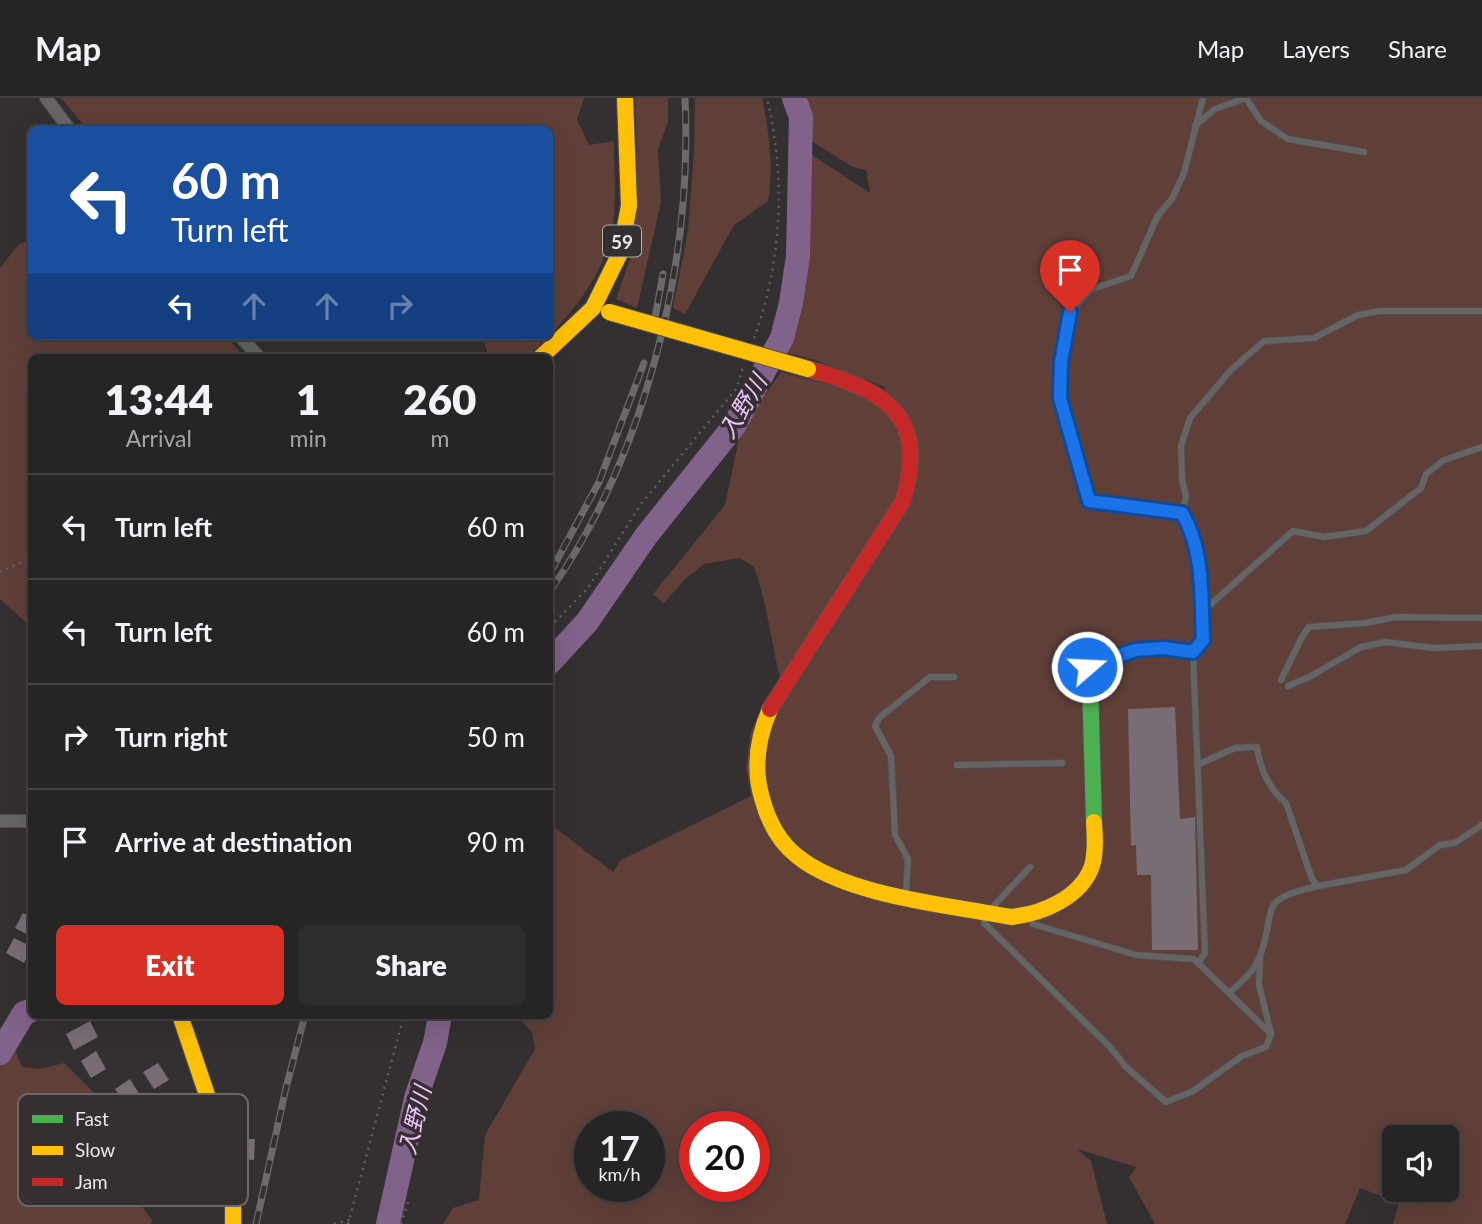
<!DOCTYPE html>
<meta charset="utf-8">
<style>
body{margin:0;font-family:Lato,"Noto Sans JP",sans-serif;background:#2f2c2e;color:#f1f3f6;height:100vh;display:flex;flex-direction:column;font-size:26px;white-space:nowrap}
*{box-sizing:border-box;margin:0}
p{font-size:23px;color:#a4a4a7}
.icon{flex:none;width:38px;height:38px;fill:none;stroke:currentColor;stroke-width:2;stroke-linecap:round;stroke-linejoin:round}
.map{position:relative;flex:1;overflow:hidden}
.drawer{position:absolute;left:28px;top:256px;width:525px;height:665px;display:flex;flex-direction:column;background:#272426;border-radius:10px;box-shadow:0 7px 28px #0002,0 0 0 2px #434143}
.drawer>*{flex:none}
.top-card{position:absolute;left:28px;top:28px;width:525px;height:214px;border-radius:10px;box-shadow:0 7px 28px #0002,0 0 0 2px #434143;background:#1a4fa0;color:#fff;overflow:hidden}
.buttons{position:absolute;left:1382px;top:1027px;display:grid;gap:14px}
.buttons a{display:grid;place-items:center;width:77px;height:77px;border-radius:10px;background:#272426;box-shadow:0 7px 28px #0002,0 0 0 2px #434143;font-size:35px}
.speed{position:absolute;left:574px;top:1013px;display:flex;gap:14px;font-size:35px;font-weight:700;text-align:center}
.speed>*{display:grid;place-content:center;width:91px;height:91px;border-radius:50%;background:#272426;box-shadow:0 7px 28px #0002,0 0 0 2px #434143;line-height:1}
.speed small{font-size:18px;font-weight:400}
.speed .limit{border:10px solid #d22;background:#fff;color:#111}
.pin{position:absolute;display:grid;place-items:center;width:60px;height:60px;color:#fff;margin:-72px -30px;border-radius:50% 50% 50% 0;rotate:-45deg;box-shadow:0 0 7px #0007}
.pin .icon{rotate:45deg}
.me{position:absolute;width:77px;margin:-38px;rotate:71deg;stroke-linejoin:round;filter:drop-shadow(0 0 5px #0008)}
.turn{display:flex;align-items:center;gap:24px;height:147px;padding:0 28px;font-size:32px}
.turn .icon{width:91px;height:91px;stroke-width:2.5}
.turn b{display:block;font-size:49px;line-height:60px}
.lanes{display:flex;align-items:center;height:66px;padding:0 28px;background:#0003;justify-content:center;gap:35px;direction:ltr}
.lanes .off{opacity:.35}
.eta{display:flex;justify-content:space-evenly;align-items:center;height:119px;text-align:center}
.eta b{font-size:42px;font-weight:800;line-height:49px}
.primary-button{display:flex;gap:14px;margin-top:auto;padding:14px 28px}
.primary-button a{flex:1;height:80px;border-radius:10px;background:#d93025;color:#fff;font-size:28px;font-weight:800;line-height:80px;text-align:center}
.primary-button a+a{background:#2f2c2e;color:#f1f3f6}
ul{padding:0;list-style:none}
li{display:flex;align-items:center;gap:21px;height:105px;padding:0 28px;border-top:2px solid #434143}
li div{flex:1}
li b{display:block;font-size:26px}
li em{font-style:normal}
header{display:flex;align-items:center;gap:42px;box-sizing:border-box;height:98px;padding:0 35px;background:#272426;border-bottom:2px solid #434143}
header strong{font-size:33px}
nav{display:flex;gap:38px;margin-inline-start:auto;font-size:24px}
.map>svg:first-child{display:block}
.green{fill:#5f3f38;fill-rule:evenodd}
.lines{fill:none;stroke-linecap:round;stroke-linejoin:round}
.river{stroke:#81628a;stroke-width:24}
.building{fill:#786d75}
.lane-casing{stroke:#514e4f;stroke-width:8}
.street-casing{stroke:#514e4f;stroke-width:14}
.fast-casing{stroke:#514e4f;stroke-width:18}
.slow-casing{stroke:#514e4f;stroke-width:18}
.jam-casing{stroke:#514e4f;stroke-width:18}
.path{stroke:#615f5f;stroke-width:2.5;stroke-dasharray:2 5;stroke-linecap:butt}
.lane{stroke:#676465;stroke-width:6}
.street{stroke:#676465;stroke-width:12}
.fast{stroke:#4caf50;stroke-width:16}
.slow{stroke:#ffc107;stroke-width:16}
.jam{stroke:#c62828;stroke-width:16}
.rail-casing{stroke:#6b6969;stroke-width:7}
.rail{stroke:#352f31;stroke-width:4.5;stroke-dasharray:13;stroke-linecap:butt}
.slow-bridge-casing{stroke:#514e4f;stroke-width:18;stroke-linecap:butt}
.slow-bridge{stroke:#ffc107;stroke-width:16}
.route-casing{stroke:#114b97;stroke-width:18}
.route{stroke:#1a73e8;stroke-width:12}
.labels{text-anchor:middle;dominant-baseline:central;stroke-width:7;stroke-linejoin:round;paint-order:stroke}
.shield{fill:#352f31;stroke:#b3afb0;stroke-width:2}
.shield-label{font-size:19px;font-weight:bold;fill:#e9e6e7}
.water-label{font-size:23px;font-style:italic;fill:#eec5fb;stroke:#352f31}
.key{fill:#352f31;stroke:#6b6668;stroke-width:2}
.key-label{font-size:19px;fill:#e9e6e7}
</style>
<header>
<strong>Map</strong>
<nav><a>Map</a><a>Layers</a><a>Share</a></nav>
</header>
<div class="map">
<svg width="1482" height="1126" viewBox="0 0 1482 1126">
<rect width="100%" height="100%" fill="#343032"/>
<g class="green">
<path d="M61 0H584L577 22 589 47 614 43C614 74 618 117 609 146 594 192 562 227 527 259H489L482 238H550V32L87 31Z"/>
<polygon points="635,0 668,0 668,24 658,51 661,104 637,210 616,201 632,155 637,50"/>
<path d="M695 0H762C769 35 774 68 768 103L734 127 685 216 673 210 688 133 694 53Z"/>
<path d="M806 0H1482V1126H1393L1399 1105 1360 1090 1345 1126H1155L1129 1079 1136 1069 1077 1051 1091 1063 1107 1126H443L453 1110 479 1102 485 1037 535 951 532 934 516 917H550V728L554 729 613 774 621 762 751 698 746 669 751 633 780 580C771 543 767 505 754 469L739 460 704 466 686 480 664 505 653 496 725 407 741 331 781 274 864 296 881 308 885 289 818 263 782 253 804 186 809 107V55L870 95 866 72 853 69 811 43ZM590 1029H649V1088H590ZM695 1029H754V1088H695ZM1395 1040H1447V1092H1395Z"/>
<polygon points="31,141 32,238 226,238 244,259 32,259 31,529 0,501 0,170 18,147"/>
<polygon points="12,944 22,969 40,971 64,965 107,1008 112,1036 132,1095 152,1122 151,1126 0,1126 0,962"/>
</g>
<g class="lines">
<g class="river">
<polyline points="550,564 587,524 646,438 734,328 782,240 791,205 798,158 801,19 794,0"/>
<polyline points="0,955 24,915 32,912"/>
<polyline points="388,1126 416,1000 435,945 440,917"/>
</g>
</g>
<g class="building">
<polygon points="1175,609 1180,721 1195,719 1198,852 1152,852 1151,777 1137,777 1136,747 1131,748 1128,611"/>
<polygon points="23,815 32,819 32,839 15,830"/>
<polygon points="14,840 32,849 24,865 6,855"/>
<polygon points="90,923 98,939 74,952 66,936"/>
<polygon points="96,953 106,971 91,980 81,963"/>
<polygon points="158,965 169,982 154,991 143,974"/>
<polygon points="130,981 141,999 126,1008 115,991"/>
<polygon points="237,1041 255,1041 254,1062 237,1061"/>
</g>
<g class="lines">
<defs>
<g id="lane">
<polyline points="1195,28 1215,11 1246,0 1261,23 1288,41 1364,54"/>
<polyline points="1182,415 1186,399 1182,381 1181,348 1190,320 1231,272 1264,243 1314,240 1358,217 1380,213 1482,213"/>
<polyline points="1202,514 1293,433 1324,439 1366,433 1421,390 1426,376 1444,362 1482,349"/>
<path d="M1193 554 1203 542C1201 501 1203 451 1182 415L1089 403 1060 300 1061 264 1070 214 1092 191 1131 178 1158 117 1172 101 1184 75 1203 0"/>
<polyline points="1088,569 1135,552 1163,550 1193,554 1205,855 1198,865"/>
<polyline points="1281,582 1302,539 1309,529 1365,525 1396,519 1482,520"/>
<polyline points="1288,588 1311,578 1361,549 1385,544 1434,550 1482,548"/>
<polyline points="957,667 1062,665"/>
<path d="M1197 667 1235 650 1257 649C1260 671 1269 691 1286 705L1312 781 1318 788 1406 772 1440 747 1455 745 1482 727"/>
<polyline points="1030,769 988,814 984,825 1111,950 1125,968 1166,1004 1193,993 1242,958 1266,949 1271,936 1194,861 1136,857 1033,826 1031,820"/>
<polyline points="906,797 908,761 895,737 891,658 875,628 879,620 930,579 954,579"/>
<polyline points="1260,860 1259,887 1271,935"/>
<path d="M1229 895C1241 884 1254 874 1260 858 1278 809 1255 802 1318 788"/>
</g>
<g id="street">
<polyline points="46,0 70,32"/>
<polyline points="240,238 259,259"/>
<polyline points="0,723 30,723 32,725"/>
</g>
<polyline id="fast" points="1087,570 1090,584 1094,724"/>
<g id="slow">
<polyline points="541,259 593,210 620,155 629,108 625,0"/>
<path d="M770 611C758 639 753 670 762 700 768 723 778 743 797 758 846 798 949 807 1011 819 1041 816 1081 800 1092 768 1096 754 1095 738 1094 724"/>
<polyline points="180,917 233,1074 233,1126"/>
</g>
<path id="jam" d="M770 611 903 403C929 315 884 292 808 271"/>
</defs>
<use href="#lane" class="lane-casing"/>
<use href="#street" class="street-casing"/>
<use href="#fast" class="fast-casing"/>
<use href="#slow" class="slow-casing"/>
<use href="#jam" class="jam-casing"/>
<g class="path">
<path d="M754 240C782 164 786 79 767 0"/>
<polyline points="0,474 32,459"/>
<polyline points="550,529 588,490 641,406 736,291 743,270"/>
<polyline points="334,1126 349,1122 352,1126"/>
<polyline points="348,1126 404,917"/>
<polyline points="401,1126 409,1101"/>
</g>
<use href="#lane" class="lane"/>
<use href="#street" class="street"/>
<use href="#fast" class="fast"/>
<use href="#slow" class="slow"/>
<use href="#jam" class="jam"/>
<defs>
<g id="rail">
<polyline points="653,231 663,176"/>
<polyline points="550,475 599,384 644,265"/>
<path d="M550 493C645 358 693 165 685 0"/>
<polyline points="256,1126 286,990 305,917"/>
</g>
</defs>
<use href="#rail" class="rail-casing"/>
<use href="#rail" class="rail"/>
<defs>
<polyline id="slow-bridge" points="609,214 808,271"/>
</defs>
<use href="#slow-bridge" class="slow-bridge-casing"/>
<use href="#slow-bridge" class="slow-bridge"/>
</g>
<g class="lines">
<defs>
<path id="route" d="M1070 214 1061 264 1060 300 1089 403 1182 415C1204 451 1201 500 1203 542L1193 554 1163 550 1135 552 1087 569"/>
</defs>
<use href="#route" class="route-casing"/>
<use href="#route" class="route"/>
</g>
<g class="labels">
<rect class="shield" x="603" y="127.5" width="38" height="31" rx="5"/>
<g class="shield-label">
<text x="622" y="143">59</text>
</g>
<g class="water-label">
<text transform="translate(742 308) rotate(-59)">入野川</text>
<text transform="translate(414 1022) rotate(-76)">入野川</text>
</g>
</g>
<rect x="18" y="996" width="230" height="112" rx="10" class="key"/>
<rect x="32" y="1017" width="31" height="8" fill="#4caf50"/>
<rect x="32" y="1048" width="31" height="9" fill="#ffc107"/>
<rect x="32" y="1080" width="31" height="8" fill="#c62828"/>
<g class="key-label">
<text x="75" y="1028">Fast</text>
<text x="75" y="1059">Slow</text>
<text x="75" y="1091">Jam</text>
</g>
</svg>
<div class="buttons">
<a><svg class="icon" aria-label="sound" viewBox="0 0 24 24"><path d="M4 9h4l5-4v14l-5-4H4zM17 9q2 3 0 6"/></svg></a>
</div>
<div class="speed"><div>17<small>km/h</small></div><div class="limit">20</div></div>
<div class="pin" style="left:1070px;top:214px;background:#d93025"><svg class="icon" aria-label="arrive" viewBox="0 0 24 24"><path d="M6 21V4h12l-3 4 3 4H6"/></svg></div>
<svg class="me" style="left:1087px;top:569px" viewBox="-20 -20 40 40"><circle r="17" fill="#1a73e8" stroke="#fff" stroke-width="3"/><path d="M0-11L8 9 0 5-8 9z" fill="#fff"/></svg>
<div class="top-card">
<div class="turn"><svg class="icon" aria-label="left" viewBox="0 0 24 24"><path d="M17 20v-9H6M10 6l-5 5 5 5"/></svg><div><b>60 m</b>Turn left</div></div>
<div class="lanes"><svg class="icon" aria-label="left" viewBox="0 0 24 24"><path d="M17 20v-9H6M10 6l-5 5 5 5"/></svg><svg class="icon off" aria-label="ahead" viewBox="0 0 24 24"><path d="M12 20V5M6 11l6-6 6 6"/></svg><svg class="icon off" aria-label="ahead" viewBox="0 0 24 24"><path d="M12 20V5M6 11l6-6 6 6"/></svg><svg class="icon off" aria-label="right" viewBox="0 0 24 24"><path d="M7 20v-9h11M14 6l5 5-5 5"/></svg></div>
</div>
<section class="drawer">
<div class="eta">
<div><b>13:44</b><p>Arrival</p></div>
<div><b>1</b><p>min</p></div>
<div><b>260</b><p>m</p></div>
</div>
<ul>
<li><svg class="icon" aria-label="left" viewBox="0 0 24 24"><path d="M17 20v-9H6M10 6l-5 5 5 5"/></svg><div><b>Turn left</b></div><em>60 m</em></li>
<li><svg class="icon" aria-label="left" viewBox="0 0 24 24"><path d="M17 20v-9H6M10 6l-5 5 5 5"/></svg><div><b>Turn left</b></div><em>60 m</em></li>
<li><svg class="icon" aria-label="right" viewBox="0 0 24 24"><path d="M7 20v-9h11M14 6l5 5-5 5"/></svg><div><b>Turn right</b></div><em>50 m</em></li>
<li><svg class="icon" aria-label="arrive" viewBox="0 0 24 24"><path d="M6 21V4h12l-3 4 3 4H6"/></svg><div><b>Arrive at destination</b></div><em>90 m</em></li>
</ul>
<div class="primary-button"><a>Exit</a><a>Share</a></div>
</section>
</div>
